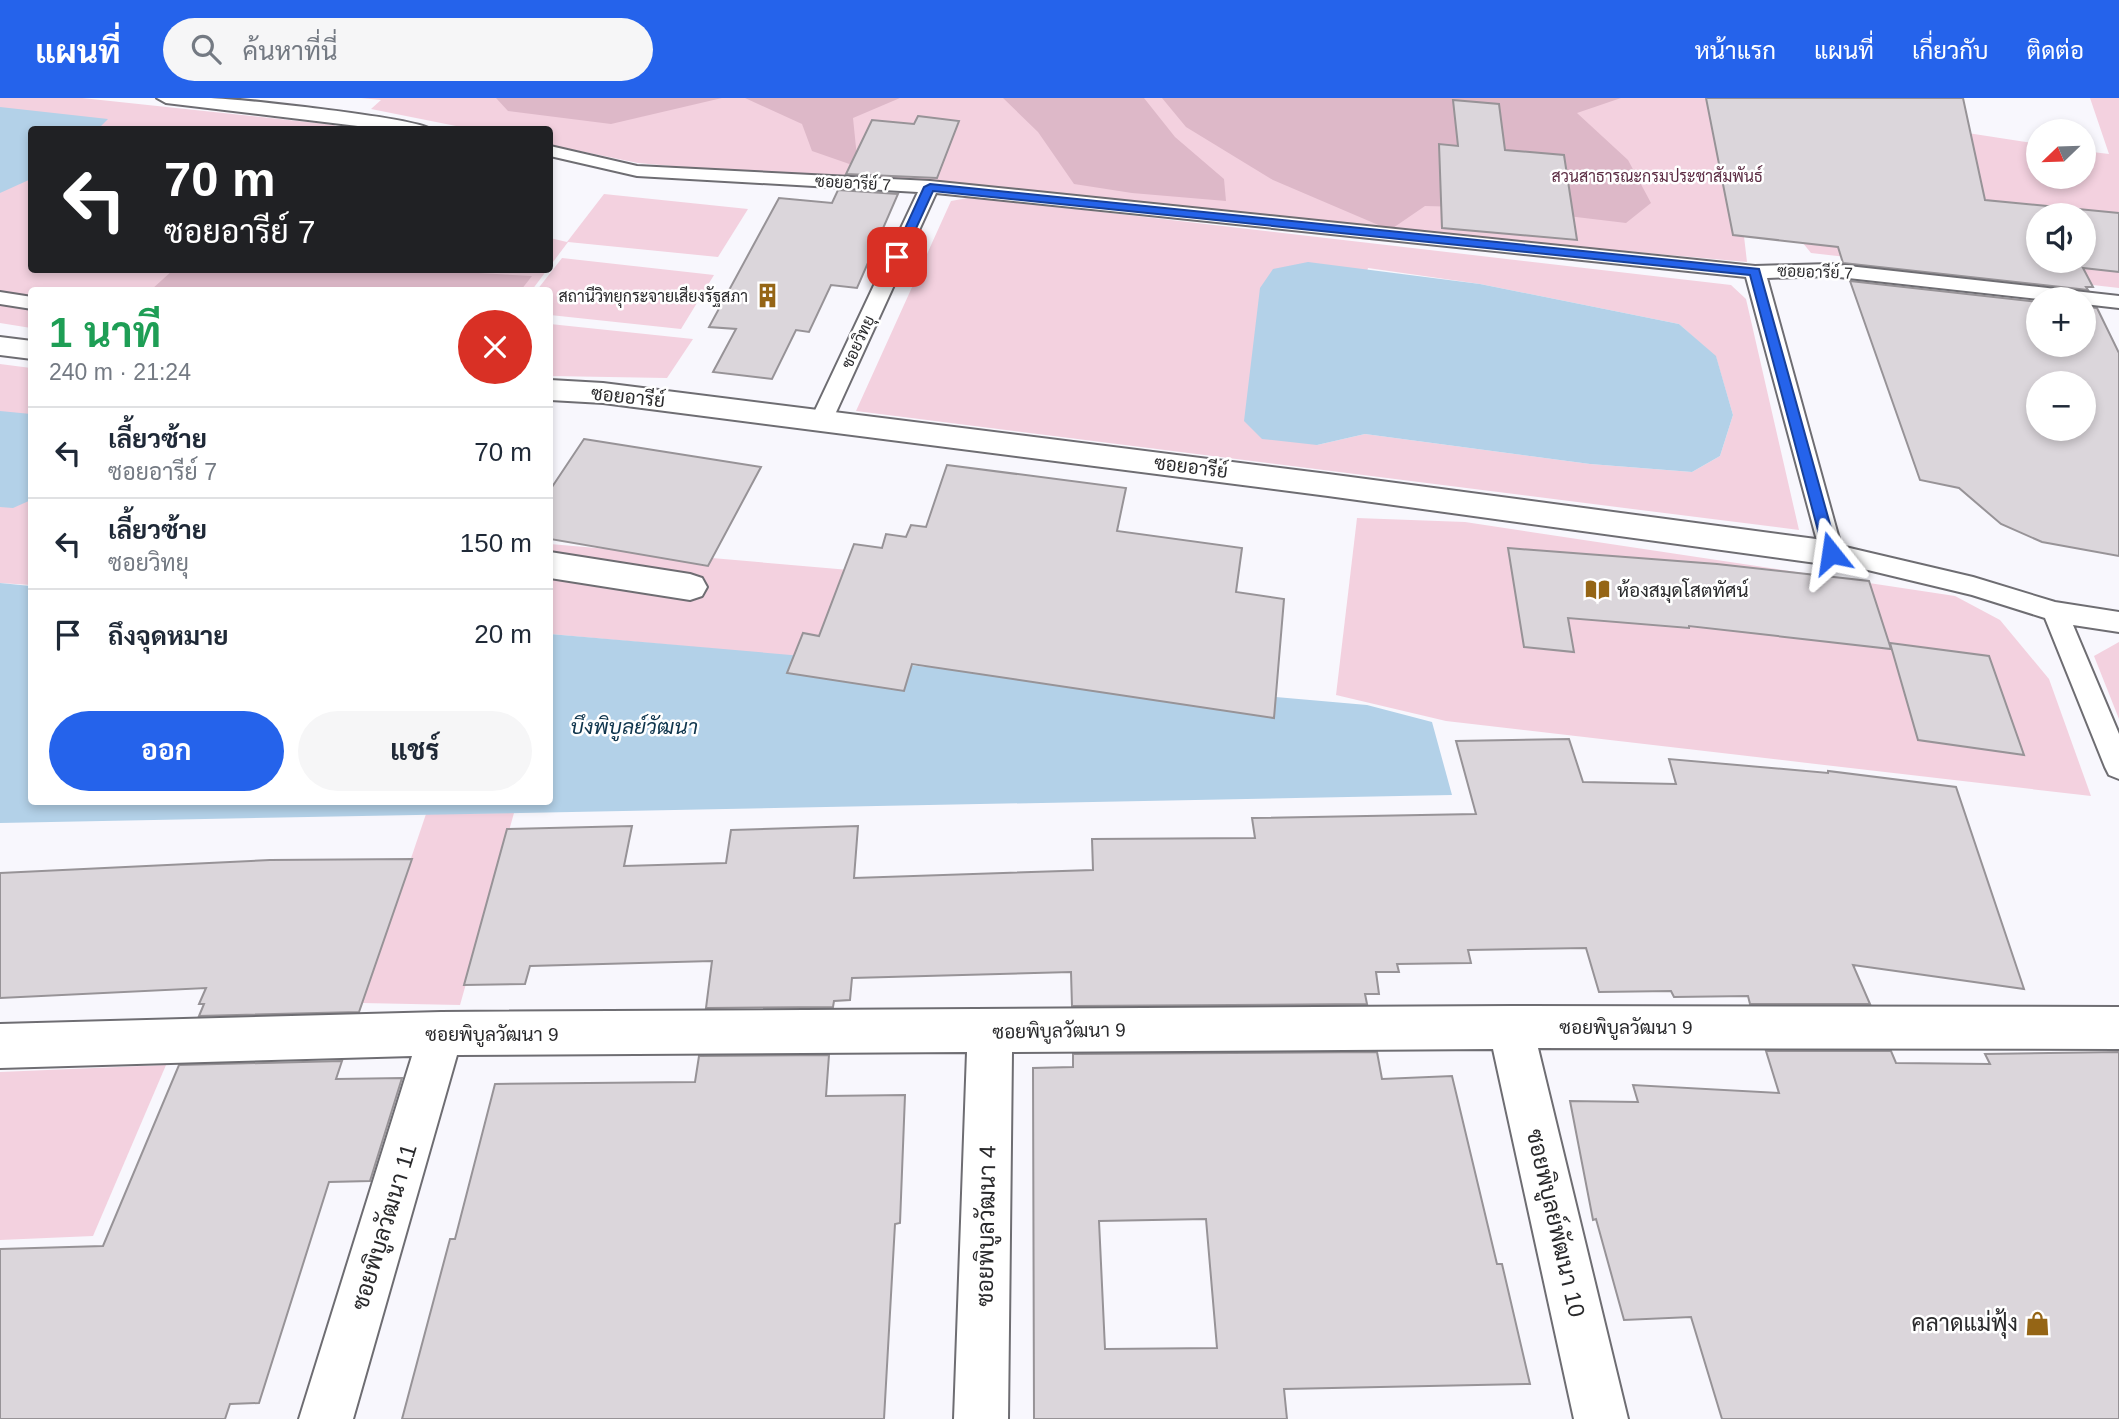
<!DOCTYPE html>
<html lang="th">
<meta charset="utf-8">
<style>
body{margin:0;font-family:Helvetica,Sarabun,sans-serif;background:#f6f6f7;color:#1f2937;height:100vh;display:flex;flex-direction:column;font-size:26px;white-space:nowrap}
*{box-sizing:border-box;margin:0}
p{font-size:23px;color:#747a83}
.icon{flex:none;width:38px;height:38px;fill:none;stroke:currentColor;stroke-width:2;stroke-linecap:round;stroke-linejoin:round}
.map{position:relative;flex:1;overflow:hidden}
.details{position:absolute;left:28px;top:189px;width:525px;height:518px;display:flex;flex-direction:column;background:#fff;border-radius:7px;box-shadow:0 4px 10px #0003}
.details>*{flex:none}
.banner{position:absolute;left:28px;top:28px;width:525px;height:147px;border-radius:7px;box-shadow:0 4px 10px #0003;background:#202124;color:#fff;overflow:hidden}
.needle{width:46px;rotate:247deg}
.buttons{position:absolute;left:2026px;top:21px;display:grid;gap:14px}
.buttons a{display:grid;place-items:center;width:70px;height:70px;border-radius:50%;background:#fff;box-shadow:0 4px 10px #0003;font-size:35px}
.pin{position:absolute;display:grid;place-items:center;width:60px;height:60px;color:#fff;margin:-30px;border-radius:14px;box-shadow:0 4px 10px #0006}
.me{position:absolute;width:77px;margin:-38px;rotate:345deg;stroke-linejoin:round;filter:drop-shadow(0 0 5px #0008)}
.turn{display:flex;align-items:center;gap:24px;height:147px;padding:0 21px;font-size:32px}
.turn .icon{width:91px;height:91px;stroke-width:2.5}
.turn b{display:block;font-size:49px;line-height:60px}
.round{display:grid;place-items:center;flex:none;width:74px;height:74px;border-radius:37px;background:#f6f6f7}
.headline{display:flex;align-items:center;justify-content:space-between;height:119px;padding:0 21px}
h1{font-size:42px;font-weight:700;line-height:52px;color:#1e9e55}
.cta{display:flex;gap:14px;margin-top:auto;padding:14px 21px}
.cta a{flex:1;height:80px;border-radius:42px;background:#2563eb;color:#fff;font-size:28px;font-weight:700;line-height:80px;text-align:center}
.cta a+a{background:#f6f6f7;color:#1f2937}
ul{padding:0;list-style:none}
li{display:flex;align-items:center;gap:21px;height:91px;padding:0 21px;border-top:2px solid #e0e1e3}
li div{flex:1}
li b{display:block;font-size:26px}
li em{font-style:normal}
header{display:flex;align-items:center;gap:42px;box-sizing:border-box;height:98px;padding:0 35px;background:#2563eb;color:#fff}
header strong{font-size:33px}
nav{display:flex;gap:38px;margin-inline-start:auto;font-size:24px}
.search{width:490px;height:63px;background:#f6f6f7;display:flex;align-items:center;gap:18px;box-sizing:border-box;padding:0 24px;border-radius:38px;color:#747a83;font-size:26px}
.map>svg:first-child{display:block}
.green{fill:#f3d1df;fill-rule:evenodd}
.forest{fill:#ddb8c8;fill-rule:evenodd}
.water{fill:#b3d1e8}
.building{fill:#dbd6db;stroke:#979397;stroke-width:2;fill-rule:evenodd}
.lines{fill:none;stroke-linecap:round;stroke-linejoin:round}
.lane-casing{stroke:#6e6d72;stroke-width:4}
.street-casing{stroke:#6e6d72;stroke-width:4}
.lane{fill:#fff;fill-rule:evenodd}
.street{fill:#fff;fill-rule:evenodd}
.route{fill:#2563eb;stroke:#184099;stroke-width:2}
.labels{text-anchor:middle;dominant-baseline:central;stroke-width:5;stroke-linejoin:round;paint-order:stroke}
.far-park-label{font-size:16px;fill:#5d2d44;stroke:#fff}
.far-street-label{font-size:16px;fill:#2a2a2c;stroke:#fff}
.far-poi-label{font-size:16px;fill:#2a2a2c;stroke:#fff;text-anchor:end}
.street-label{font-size:19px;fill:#2a2a2c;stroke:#fff}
.poi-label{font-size:19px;fill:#2a2a2c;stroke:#fff;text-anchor:start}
.water-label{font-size:21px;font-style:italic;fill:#0f354d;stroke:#fff}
.near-street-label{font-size:23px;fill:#2a2a2c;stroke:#fff}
.near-poi-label{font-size:23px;fill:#2a2a2c;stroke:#fff;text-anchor:end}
</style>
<header>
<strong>แผนที่</strong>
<div class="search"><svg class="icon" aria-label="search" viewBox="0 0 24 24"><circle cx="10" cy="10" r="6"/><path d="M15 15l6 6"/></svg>ค้นหาที่นี่</div>
<nav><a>หน้าแรก</a><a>แผนที่</a><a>เกี่ยวกับ</a><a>ติดต่อ</a></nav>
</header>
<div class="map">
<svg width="2119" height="1321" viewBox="0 0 2119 1321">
<rect width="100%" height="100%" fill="#f8f7fd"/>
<g class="green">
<polygon points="0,0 82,0 335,27 331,32 32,32 32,172 547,172 532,192 32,192 31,230 0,225"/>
<path d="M361 0H1740L2039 46V79H2084V53L2109 56 2090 0H2119V190L1811 155 1735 61 1747 164 638 65 550 47V32L471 31 371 11 381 2ZM2039 117H2084V163H2039Z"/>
<polygon points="604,96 748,111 718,159 568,144 550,168 550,140 567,144"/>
<path d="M973 99 1731 187 1746 201 1799 432 856 313 951 103ZM1368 170 1480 186 1679 226 1716 259 1733 317 1720 358 1692 374 1590 366 1365 336 1317 347Z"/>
<polygon points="562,160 714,177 681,231 550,217 550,192 537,192"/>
<polygon points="550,226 693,241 667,280 550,278"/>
<polygon points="0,266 31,270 31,487 0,485"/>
<polygon points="1357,420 1465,424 1955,498 2000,522 2049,581 2091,698 1446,623 1336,597"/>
<polygon points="550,446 861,473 815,560 550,536"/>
<polygon points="2119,544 2119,621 2094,558"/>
<polygon points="514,715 460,907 362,905 426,716"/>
<polygon points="166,967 93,1138 0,1142 0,974"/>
</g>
<g class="forest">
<polygon points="496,0 722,0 611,26 508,13"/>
<polygon points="745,0 900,0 853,20 858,69 812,53 802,26"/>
<polygon points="1003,0 1144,0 1175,39 1224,81 1226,103 1132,95 1074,86 1038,34"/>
<path d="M1162 0H1621L1577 15 1628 62 1651 105 1626 125 1501 110 1425 108 1390 132 1273 82 1186 29ZM1454 3 1499 6 1503 33 1456 29Z"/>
<polygon points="173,172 423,172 532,178 521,192 151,192"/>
</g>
<g class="water">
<polygon points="0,9 108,21 98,31 32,32 31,81 0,95"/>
<polygon points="1308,164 1480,186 1679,226 1716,258 1733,317 1720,358 1692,374 1590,366 1365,336 1317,347 1262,341 1244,323 1260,190 1273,171"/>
<polygon points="0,313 31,316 31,402 13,410 0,409"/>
<polygon points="0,485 31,488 32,704 550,704 550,536 1367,607 1432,624 1452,697 0,725"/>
</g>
<g class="building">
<path d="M1706 0H1963L1985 102 2119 115V174L2083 170 2093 189H2086L2088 192 1843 165 1838 149 1733 137ZM2039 117H2084V163H2039Z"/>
<polygon points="1453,2 1499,6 1505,52 1564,57 1577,142 1442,130 1439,46 1458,48"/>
<polygon points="918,18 959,23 937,80 846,76 872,22 914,26"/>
<polygon points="838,92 898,96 857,190 831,187 809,234 796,232 772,281 713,274 736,231 709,229 779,100 832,105"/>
<path d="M1850 183 2039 204V247H2084V209L2097 210 2119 255V458L2042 444 2001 426 1959 390 1920 382ZM2039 285H2084V331H2039Z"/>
<polygon points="584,341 761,369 708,468 550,441 550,392"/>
<polygon points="947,367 1126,390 1117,433 1242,450 1236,494 1284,501 1274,620 912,566 904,593 787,575 803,535 819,538 854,446 882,450 886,436 906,439 911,427 926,429"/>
<polygon points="1508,450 1717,466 1869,483 1891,551 1689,528 1689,530 1568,520 1574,554 1524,549"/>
<polygon points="1890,545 1989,558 2024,657 1918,642"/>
<polygon points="1569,641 1583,684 1676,686 1669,661 1828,675 1828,673 1956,689 2024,891 1853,867 1870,906 1750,906 1748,898 1674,899 1671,893 1599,894 1586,850 1468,852 1471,865 1397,866 1399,874 1376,874 1379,896 1365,896 1367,906 1072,908 1071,874 852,880 850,902 834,903 833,909 706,910 712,863 530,868 525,886 464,887 507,731 632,728 624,768 726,765 731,732 858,728 854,780 1093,772 1092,741 1255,740 1252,720 1476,716 1456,643"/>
<polygon points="412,761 359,914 199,918 204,906 199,906 206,890 0,900 0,775 270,762"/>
<polygon points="1766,953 1891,953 1896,965 1990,966 1985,956 2119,954 2119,1321 1722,1321 1691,1219 1624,1222 1596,1121 1593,1122 1570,1003 1638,1004 1633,987 1779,995"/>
<path d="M1377 954 1382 981 1452 978 1497 1166H1502L1530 1286 1284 1291 1287 1321H1034L1033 970 1073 969V956ZM1206 1121 1217 1250 1105 1251 1099 1123Z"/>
<polygon points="829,957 826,998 905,997 900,1125 895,1126 884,1321 402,1321 450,1141 455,1141 495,986 695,984 699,958"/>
<polygon points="342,963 336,981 402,980 370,1083 329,1084 259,1305 230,1306 225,1321 0,1321 0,1151 103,1148 179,967"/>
</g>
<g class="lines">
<defs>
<g id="lane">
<path d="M157 0C175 0 193 0 211 0 239 1 421 20 432 32H391L166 5Z"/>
<polygon points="550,48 637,68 930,83 1755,168 1830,166 2119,198 2119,210 2084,206 2084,201 2039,201 1830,178 1767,180 1841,448 1973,479 2055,504 2119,514 2119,534 2073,527 2119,636 2119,681 2109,677 2105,669 2045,520 1972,497 1822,461 1746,179 936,95 832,323 829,328 821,330 813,328 810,323 918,94 637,78 550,58"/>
<polygon points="0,194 32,199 32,211 0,206"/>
</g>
<g id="street">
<polygon points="0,239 32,243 32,261 0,257"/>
<polygon points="550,282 603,285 1328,376 1831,443 1843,446 1848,455 1843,464 1831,467 1328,398 603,305 550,302"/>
<polygon points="550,454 690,476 702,480 707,489 702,498 690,502 550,480"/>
<polygon points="1511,908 2119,909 2119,951 1538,950 1628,1321 1574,1321 1493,951 1012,954 1008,1321 954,1321 967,954 457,957 353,1321 299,1321 412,958 0,970 0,926 441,914"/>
</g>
</defs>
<use href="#lane" class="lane-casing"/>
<use href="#street" class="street-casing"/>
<use href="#lane" class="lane"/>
<use href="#street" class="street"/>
</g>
<polygon class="route" points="930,86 1759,171 1838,455 1831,460 1824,455 1750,177 933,93 903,159 893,162 892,159 924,89"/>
<defs>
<symbol id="building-bare" viewBox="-9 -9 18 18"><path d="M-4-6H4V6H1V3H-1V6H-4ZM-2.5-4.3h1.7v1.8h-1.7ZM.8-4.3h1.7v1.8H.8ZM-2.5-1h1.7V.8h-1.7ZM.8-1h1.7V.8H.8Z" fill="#956515" stroke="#fff" stroke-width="2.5" paint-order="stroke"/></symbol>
<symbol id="library-bare" viewBox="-9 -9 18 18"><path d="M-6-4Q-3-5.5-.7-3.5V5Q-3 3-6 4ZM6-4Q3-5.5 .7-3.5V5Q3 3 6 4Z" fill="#956515" stroke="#fff" stroke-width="2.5" paint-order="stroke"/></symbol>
<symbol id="shop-bare" viewBox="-9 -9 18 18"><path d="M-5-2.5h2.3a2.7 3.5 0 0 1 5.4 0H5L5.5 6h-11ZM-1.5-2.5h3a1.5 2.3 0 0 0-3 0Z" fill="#956515" stroke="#fff" stroke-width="2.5" paint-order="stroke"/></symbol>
</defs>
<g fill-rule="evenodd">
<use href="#building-bare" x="750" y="180" width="35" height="35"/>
<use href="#library-bare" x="1580" y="474" width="35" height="35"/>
<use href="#shop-bare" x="2020" y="1208" width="35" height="35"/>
</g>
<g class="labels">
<g class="far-park-label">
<text x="1657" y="78">สวนสาธารณะกรมประชาสัมพันธ์</text>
</g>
<g class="far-street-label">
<text transform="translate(853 85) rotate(3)">ซอยอารีย์ 7</text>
<text transform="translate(1815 174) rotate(2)">ซอยอารีย์ 7</text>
<text transform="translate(858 244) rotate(-65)">ซอยวิทยุ</text>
</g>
<g class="far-poi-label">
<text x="748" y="198">สถานีวิทยุกระจายเสียงรัฐสภา</text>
</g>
<g class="street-label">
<text transform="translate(628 299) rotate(6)">ซอยอารีย์</text>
<text transform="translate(1191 369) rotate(7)">ซอยอารีย์</text>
<text x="1626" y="929">ซอยพิบูลวัฒนา 9</text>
<text transform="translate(1059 933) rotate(-1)">ซอยพิบูลวัฒนา 9</text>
<text x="492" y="936">ซอยพิบูลวัฒนา 9</text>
</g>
<g class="poi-label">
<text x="1617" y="492">ห้องสมุดโสตทัศน์</text>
</g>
<g class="water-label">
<text x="634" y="628">บึงพิบูลย์วัฒนา</text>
</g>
<g class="near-street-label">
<text transform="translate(1556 1125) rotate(77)">ซอยพิบูลย์พัฒนา 10</text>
<text transform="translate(986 1128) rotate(-89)">ซอยพิบูลวัฒนา 4</text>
<text transform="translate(384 1129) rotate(-73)">ซอยพิบูลวัฒนา 11</text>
</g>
<g class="near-poi-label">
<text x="2018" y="1225">คลาดแม่ฟุ้ง</text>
</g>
</g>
</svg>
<div class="buttons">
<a><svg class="needle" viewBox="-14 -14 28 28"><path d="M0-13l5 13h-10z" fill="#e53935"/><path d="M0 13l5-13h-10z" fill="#747a83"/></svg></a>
<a><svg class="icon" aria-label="sound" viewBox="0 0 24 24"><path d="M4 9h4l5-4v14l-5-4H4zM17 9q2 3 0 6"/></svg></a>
<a>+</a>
<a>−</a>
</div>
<div class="pin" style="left:897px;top:159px;background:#d93025"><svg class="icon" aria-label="arrive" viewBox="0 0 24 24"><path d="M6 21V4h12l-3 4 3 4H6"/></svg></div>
<svg class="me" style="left:1831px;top:455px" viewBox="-20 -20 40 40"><path d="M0-17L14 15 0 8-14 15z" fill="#2563eb" stroke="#fff" stroke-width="4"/></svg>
<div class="banner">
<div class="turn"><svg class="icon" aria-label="left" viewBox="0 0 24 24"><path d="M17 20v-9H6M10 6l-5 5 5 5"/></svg><div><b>70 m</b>ซอยอารีย์ 7</div></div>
</div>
<section class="details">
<div class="headline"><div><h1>1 นาที</h1><p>240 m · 21:24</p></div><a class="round" style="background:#d93025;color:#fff"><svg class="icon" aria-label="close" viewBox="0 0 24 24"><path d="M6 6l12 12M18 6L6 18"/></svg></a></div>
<ul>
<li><svg class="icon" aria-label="left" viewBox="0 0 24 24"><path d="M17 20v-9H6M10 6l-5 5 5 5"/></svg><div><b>เลี้ยวซ้าย</b><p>ซอยอารีย์ 7</p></div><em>70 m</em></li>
<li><svg class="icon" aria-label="left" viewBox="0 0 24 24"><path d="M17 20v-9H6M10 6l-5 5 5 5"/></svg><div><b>เลี้ยวซ้าย</b><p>ซอยวิทยุ</p></div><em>150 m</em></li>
<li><svg class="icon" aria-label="arrive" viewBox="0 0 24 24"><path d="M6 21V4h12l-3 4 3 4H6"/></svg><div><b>ถึงจุดหมาย</b></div><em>20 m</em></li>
</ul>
<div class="cta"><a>ออก</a><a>แชร์</a></div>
</section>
</div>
